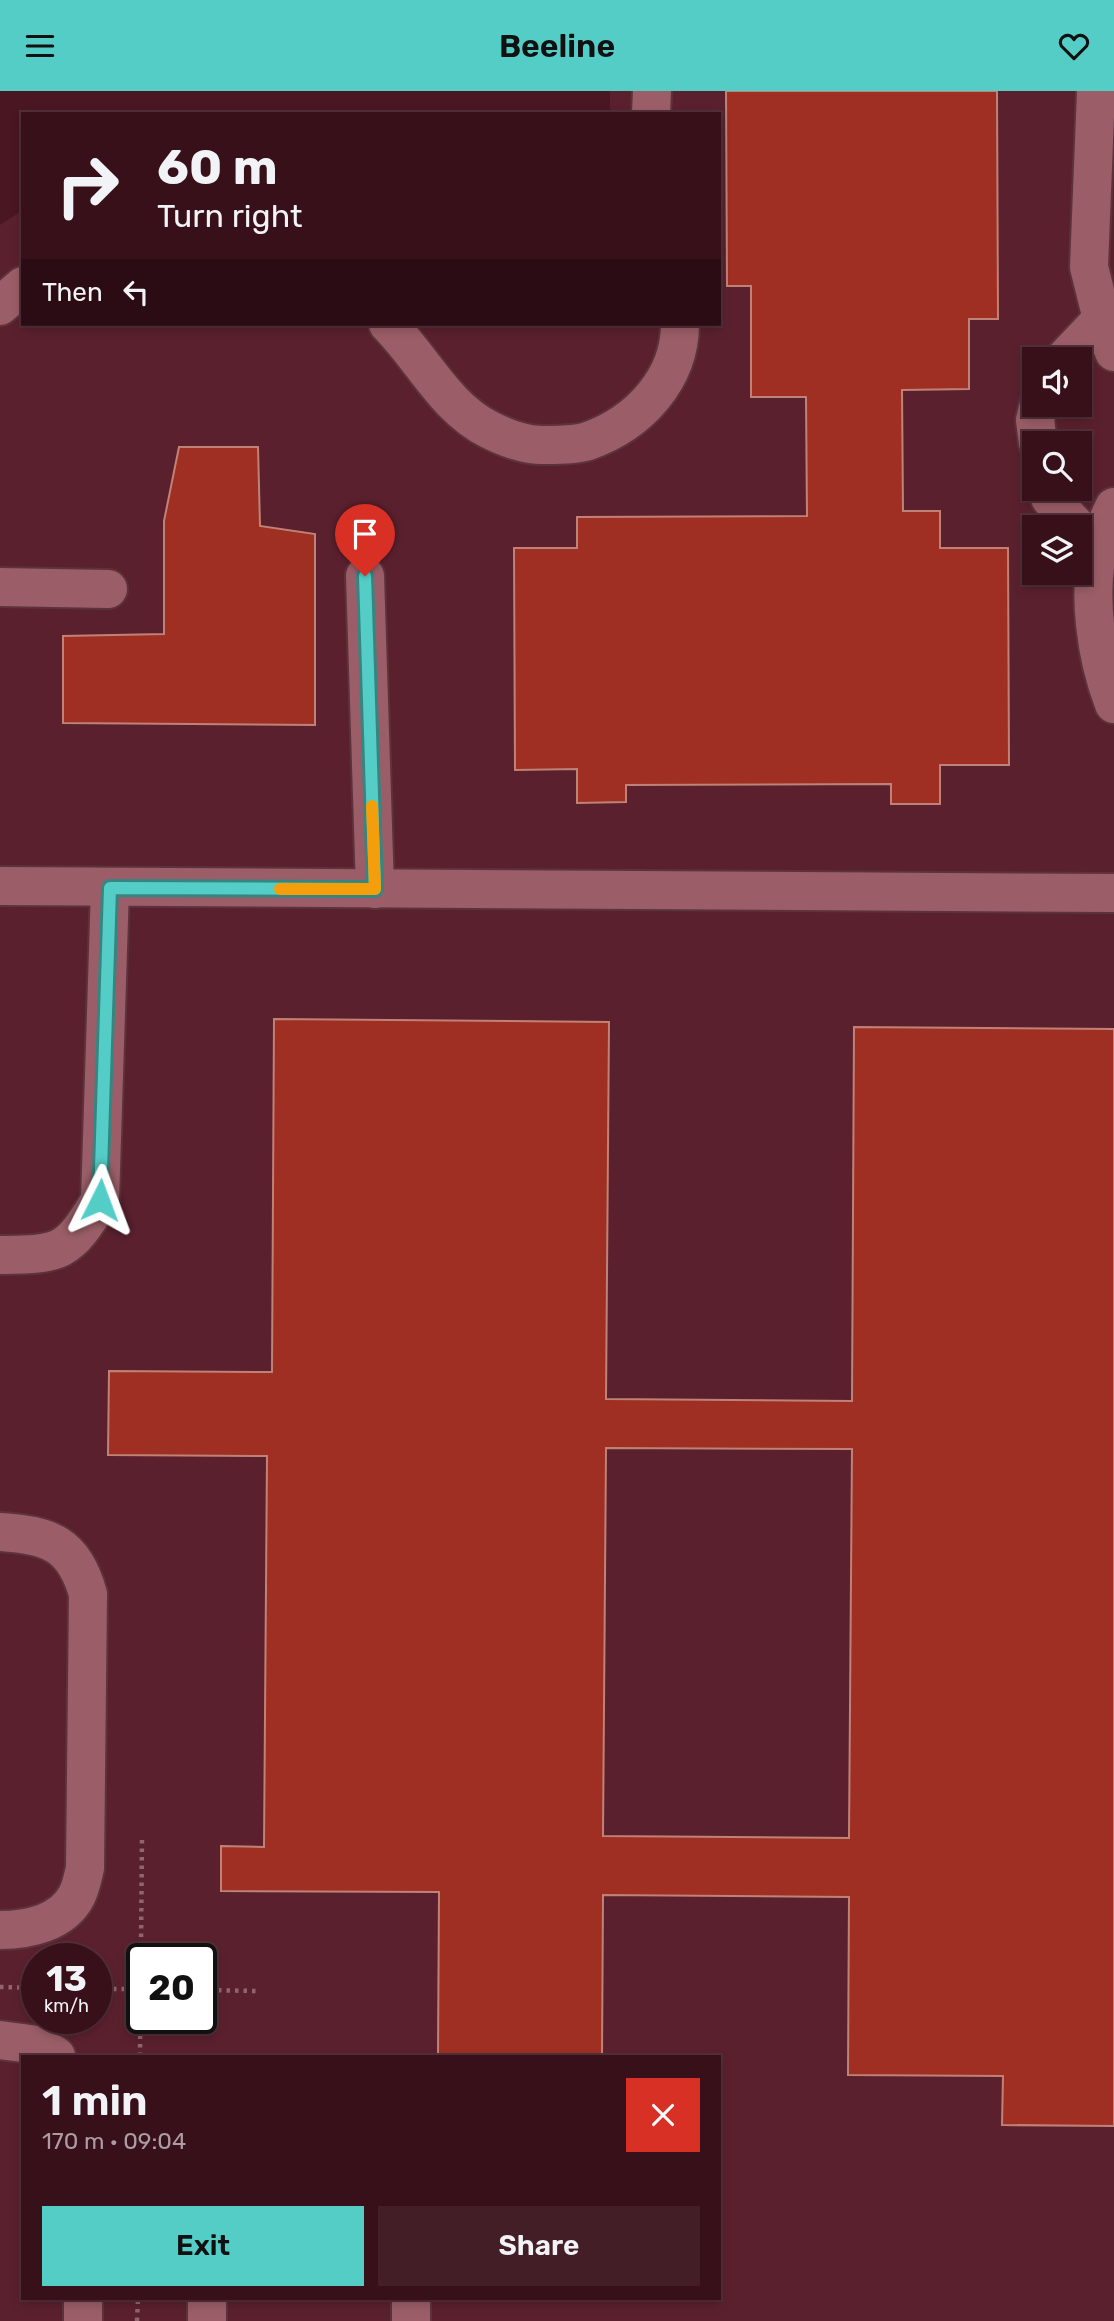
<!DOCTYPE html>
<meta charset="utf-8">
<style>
body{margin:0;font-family:Rubik,sans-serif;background:#431e27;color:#f1f3f6;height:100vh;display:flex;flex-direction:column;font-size:26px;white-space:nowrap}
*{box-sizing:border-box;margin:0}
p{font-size:23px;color:#ab9da2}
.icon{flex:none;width:38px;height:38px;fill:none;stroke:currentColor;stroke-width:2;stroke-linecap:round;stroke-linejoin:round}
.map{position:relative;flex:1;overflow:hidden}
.details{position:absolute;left:21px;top:1964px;width:700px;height:245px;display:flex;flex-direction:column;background:#38101a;border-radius:0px;box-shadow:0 4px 10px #0003,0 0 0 2px #523039}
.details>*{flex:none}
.guide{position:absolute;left:21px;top:21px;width:700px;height:214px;border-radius:0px;box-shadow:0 4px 10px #0003,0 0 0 2px #523039;background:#38101a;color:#f1f3f6;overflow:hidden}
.buttons{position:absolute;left:1022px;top:256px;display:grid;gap:14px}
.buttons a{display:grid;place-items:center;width:70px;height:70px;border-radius:0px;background:#38101a;box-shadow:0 4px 10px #0003,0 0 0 2px #523039;font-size:35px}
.speed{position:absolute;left:21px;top:1852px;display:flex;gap:14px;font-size:35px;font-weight:700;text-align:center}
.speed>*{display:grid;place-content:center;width:91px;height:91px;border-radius:50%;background:#38101a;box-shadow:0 4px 10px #0003,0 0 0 2px #523039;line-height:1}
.speed small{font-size:18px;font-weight:400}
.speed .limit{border:4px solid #111;border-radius:10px;background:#fff;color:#111}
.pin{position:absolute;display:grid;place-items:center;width:60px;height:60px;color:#fff;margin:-72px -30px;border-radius:50% 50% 50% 0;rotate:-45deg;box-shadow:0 0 7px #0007}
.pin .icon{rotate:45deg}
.me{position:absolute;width:77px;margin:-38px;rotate:3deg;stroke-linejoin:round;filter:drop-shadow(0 0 5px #0008)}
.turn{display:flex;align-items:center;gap:24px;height:147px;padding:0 21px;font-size:32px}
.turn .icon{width:91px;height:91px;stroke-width:2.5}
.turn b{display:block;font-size:49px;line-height:60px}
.then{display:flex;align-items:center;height:66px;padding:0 21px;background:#0003;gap:14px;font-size:26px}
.round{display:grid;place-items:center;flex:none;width:74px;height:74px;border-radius:0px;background:#431e27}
.summary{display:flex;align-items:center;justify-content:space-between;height:119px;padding:0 21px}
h1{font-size:42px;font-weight:600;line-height:52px}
.primary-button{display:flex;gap:14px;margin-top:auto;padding:14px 21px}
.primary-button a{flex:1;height:80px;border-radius:0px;background:#54cdc7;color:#111;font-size:28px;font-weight:600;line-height:80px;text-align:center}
.primary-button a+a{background:#431e27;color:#f1f3f6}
header{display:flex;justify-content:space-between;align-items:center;height:91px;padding:0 21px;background:#54cdc7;color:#111;font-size:32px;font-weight:600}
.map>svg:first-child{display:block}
.built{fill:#5b202e;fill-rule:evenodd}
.building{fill:#9e2f22;stroke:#c08277;stroke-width:2;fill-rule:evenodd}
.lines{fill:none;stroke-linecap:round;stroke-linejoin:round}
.minor-casing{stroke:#5c333c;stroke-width:42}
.path{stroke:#8f666e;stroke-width:4.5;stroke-dasharray:3.5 5;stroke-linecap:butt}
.minor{stroke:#9b5e68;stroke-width:38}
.route-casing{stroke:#378581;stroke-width:18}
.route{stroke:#54cdc7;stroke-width:12}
.slow{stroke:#f59e0b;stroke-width:12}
</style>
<header><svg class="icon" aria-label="menu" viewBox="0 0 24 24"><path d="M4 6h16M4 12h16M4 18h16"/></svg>Beeline<svg class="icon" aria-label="heart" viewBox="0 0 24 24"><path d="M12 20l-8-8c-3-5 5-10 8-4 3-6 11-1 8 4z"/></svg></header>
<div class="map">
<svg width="1114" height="2230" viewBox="0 0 1114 2230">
<rect width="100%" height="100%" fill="#4a1622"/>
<path class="built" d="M610 0H1114V2230H0V134L23 119V233H719V23H610ZM1034 268H1080V313H1034ZM1034 352H1080V397H1034ZM1034 436H1080V481H1034ZM37 1867H96V1927H37ZM142 1867H201V1927H142ZM23 1965H719V2207H23Z"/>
<g class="building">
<polygon points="726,0 997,0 998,228 969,228 969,298 902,299 903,420 940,420 940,457 1008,457 1009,674 940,674 940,713 891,713 891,693 626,694 626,711 577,712 577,678 515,679 514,457 577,457 577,426 807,425 806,306 751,306 751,195 727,195"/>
<polygon points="179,356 258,356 260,435 315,443 315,634 63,632 63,545 164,543 164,430"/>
<path d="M274 928 609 931 606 1308 852 1310 854 936 1114 938V2035L1002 2034 1003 1985 848 1984 849 1806 603 1804 602 1965H438L439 1801 221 1800V1755L264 1756 267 1365 108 1364 109 1280 272 1281ZM606 1357 852 1358 849 1747 603 1745Z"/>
</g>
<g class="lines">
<defs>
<g id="minor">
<polyline points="1096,0 1089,176 1102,228 1114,261"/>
<polyline points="651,23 652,0"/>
<polyline points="0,215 23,195"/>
<path d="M388 233C423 268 444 316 490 339 502 345 518 351 530 353 541 355 578 354 588 350 639 332 680 288 680 233"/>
<polyline points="1064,268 1102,228"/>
<polyline points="1038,352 1035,329 1039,313"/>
<polyline points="1048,397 1050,407 1077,436"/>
<path d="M1114 416C1109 427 1103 439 1100 452 1086 500 1096 567 1114 613"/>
<polyline points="365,485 375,798"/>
<polyline points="0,496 108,498"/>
<polyline points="0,795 1114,802"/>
<path d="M0 1164C61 1163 68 1163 100 1109L110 797"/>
<path d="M0 1441C50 1444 74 1453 88 1503L85 1777C83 1786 81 1796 77 1804 63 1832 28 1839 0 1839"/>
<polyline points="0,1949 38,1954 56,1965"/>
<polyline points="411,2207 411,2230"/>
<polyline points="83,2230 83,2207"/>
<polyline points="207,2230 207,2207"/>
</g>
</defs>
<use href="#minor" class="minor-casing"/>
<g class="path">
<polyline points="0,1896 37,1897"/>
<polyline points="96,1898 141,1898"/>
<polyline points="201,1899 258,1900"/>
<polyline points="140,1965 142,1746"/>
<polyline points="137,2230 138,2207"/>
</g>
<use href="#minor" class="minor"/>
</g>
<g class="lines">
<defs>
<polyline id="route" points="100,1109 110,797 375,798 365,485"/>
</defs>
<use href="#route" class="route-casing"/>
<use href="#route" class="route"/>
<polyline class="slow" points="280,798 375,798 372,715"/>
</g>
</svg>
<div class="buttons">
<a><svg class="icon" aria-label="sound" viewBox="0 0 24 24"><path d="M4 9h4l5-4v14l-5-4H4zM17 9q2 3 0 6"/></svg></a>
<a><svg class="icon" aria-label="search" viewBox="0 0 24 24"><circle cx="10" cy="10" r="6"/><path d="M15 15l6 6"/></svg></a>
<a><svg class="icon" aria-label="layers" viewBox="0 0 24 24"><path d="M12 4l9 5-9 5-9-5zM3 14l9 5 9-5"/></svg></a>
</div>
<div class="speed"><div>13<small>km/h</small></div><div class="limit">20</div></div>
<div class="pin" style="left:365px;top:485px;background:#d93025"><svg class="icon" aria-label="arrive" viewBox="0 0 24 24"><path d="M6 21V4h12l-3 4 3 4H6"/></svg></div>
<svg class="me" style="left:100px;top:1109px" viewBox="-20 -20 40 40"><path d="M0-17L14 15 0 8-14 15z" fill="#54cdc7" stroke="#fff" stroke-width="4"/></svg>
<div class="guide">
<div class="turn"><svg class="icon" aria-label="right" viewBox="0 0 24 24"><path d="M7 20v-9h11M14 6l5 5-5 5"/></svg><div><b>60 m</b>Turn right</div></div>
<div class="then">Then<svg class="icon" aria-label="left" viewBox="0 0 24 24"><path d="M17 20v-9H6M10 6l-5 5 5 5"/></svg></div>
</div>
<section class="details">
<div class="summary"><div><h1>1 min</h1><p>170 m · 09:04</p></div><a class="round" style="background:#d93025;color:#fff"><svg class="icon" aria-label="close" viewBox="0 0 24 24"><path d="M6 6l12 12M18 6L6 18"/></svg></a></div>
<div class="primary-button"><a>Exit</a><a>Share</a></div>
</section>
</div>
